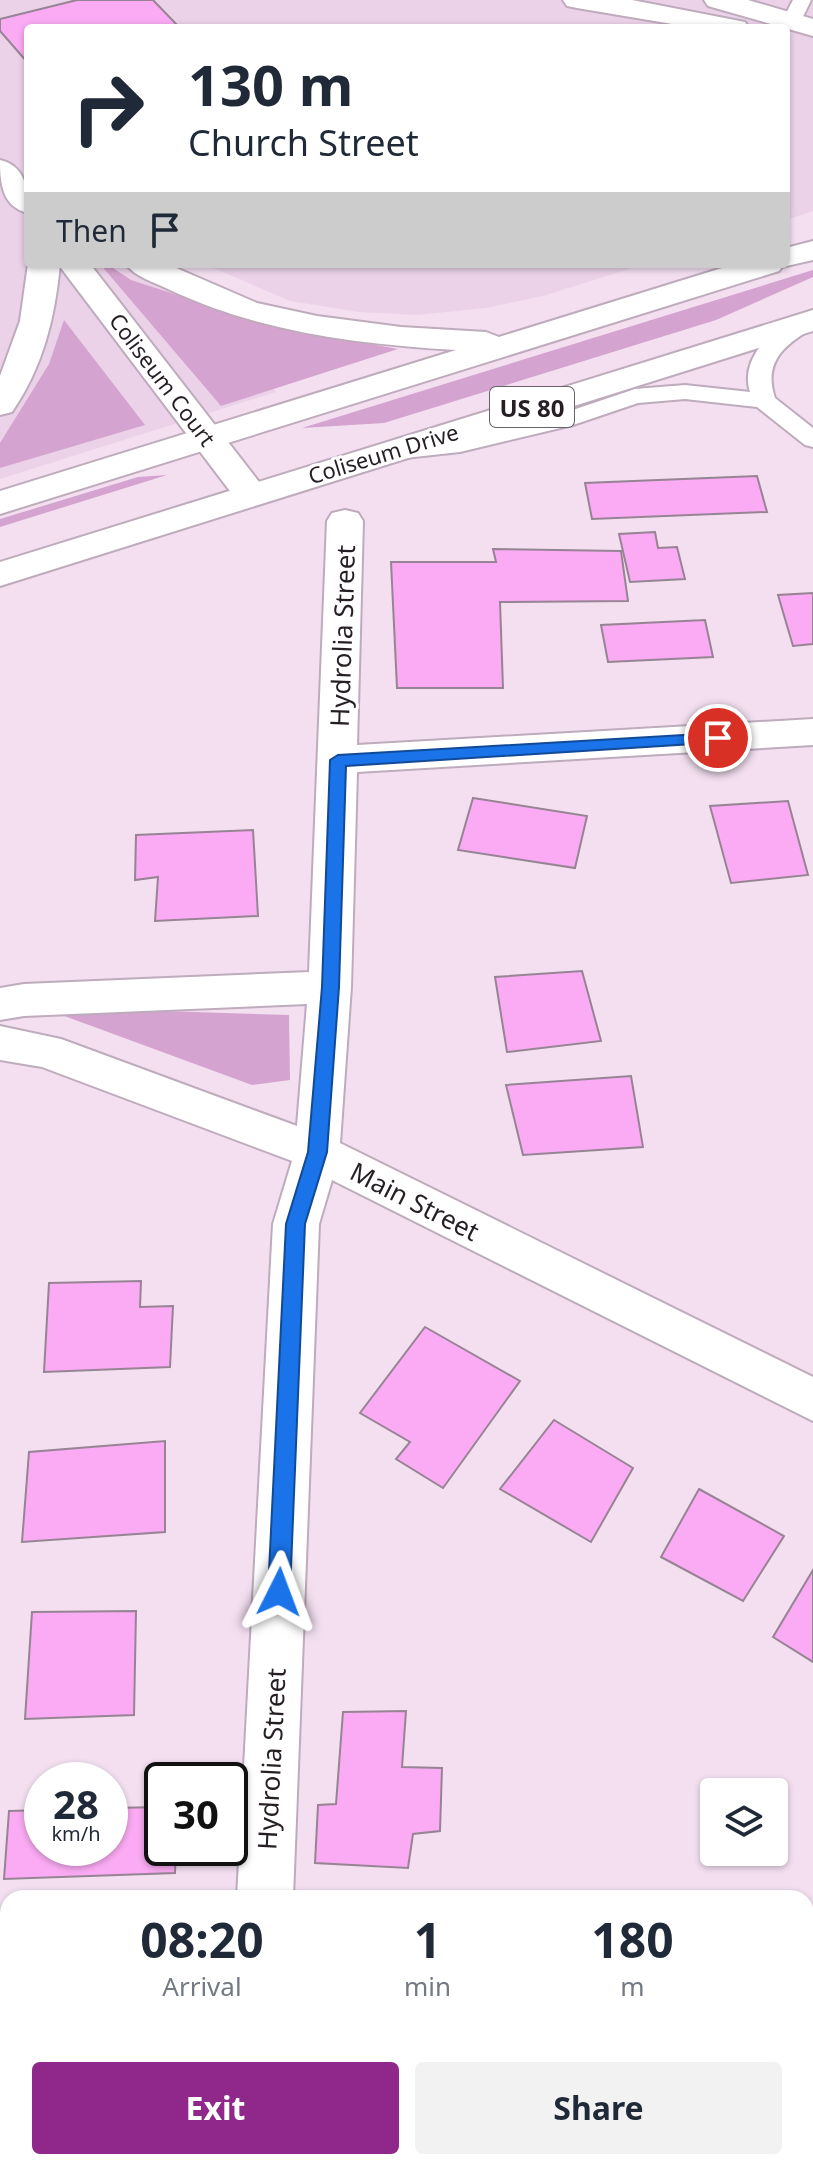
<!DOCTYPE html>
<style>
body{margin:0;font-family:"Noto Sans",sans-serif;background:#f2f2f3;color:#1f2937;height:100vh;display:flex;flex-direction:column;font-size:30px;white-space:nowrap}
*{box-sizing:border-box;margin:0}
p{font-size:26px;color:#747a83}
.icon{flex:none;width:44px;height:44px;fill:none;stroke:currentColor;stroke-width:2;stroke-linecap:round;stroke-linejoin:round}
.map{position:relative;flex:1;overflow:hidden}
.side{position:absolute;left:0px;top:1890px;width:814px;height:280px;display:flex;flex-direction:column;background:#fff;border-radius:24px 24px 0 0;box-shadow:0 2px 6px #0004}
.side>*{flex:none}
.banner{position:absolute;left:24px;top:24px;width:766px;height:244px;border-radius:8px;box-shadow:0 2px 6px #0004;background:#fff;color:#1f2937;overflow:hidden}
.tools{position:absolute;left:700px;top:1778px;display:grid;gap:16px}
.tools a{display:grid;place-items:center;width:88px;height:88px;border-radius:8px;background:#fff;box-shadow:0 2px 6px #0004;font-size:40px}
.speed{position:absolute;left:24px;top:1762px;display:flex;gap:16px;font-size:40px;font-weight:700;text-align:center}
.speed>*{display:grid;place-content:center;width:104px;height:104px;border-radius:50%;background:#fff;box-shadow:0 2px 6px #0004;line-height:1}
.speed small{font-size:20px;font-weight:400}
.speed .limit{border:4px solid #111;border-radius:12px;background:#fff;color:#111}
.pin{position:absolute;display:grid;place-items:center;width:68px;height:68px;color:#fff;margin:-34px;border:4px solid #fff;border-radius:50%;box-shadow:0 2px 8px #0007}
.me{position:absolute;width:88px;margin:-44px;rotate:3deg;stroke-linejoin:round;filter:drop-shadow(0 0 6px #0008)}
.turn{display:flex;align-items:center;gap:28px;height:168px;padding:0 32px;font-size:36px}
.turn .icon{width:104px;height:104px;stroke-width:2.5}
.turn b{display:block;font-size:56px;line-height:68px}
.then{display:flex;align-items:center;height:76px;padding:0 32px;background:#0003;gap:16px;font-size:30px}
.eta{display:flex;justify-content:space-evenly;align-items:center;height:136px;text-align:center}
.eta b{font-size:48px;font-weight:700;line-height:56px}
.cta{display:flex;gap:16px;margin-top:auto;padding:16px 32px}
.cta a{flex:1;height:92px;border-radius:8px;background:#90288c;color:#fff;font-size:32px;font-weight:700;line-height:92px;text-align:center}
.cta a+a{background:#f2f2f3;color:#1f2937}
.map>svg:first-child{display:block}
.built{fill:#ecd2e9}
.green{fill:#d4a3cf}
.building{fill:#faabf3;stroke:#968494;stroke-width:2}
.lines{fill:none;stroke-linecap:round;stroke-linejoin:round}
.lane-casing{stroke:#beabbc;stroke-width:4}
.street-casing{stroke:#beabbc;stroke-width:4}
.primary-casing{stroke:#beabbc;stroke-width:4}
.lane{fill:#fff;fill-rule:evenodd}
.street{fill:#fff;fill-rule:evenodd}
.primary{fill:#fff;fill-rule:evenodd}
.route{fill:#1a73e8;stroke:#114b97;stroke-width:2}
.labels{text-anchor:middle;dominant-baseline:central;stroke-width:6;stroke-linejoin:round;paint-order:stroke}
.far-street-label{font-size:22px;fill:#251e24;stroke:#fff}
.shield{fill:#fff;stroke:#666266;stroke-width:2}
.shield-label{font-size:24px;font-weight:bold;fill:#251e24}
.street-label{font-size:26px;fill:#251e24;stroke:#fff}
</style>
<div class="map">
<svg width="813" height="2170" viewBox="0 0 813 2170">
<rect width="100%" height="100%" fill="#f3dff0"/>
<g class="built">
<polygon points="0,0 813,0 813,211 786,220 786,28 28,28 28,264 177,264 276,392 0,479"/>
<polygon points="204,264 645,264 543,296 486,308 417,315 359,312 290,301"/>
</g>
<g class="green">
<polygon points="100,264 107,264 131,280 273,326 398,349 221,406"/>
<polygon points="813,270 813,277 716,320 384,423 302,428"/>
<polygon points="64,320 145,425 0,468 0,443 49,364"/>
<polygon points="167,475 0,527 0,519 138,477"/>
<polygon points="40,1007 289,1015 290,1080 252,1085"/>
</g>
<g class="building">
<polygon points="77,0 153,0 180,28 28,28 28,63 0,31 0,19"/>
<polygon points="757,476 767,512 592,519 585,483"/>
<polygon points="655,532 658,548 677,547 685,579 630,582 619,534"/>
<polygon points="493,549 621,551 628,601 500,602 503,688 397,688 391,562 496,562"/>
<polygon points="813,593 813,644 793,646 778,595"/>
<polygon points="705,620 713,657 608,662 601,625"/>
<polygon points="473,798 587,816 575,868 458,850"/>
<polygon points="788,801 808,875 731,883 710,806"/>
<polygon points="253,830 258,916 155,921 158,877 135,880 136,835"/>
<polygon points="582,971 601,1041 507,1052 495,977"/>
<polygon points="631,1076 643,1147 523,1155 506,1085"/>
<polygon points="141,1281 140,1307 173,1306 170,1367 44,1372 49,1283"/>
<polygon points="425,1327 520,1381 443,1488 396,1459 410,1442 360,1413"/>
<polygon points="554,1420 633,1468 591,1542 500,1489"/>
<polygon points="165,1441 165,1532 22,1542 29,1452"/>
<polygon points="699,1489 784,1536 743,1601 661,1557"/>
<polygon points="813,1570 813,1662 773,1637"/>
<polygon points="136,1611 134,1715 25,1719 32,1612"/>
<polygon points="406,1711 402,1767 442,1768 440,1831 413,1834 408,1868 315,1863 318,1805 336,1804 343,1712"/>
<polygon points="162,1807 162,1848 176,1848 175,1873 4,1879 9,1811 42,1810 42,1848 110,1848 110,1808"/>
<rect x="0" y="1985" width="8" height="70"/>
<rect x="387" y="2162" width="92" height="8"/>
</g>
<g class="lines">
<defs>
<g id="lane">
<polygon points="793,0 811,0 799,25 792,27 782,21"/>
<path d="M806 316 813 318V328C784 345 763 362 775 398L813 428V447L805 445 757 407 685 399 638 403 573 425 460 452 405 458 397 456 393 451 397 446 405 444 460 438 558 415 635 389 685 385 750 392C739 358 774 324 806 316Z"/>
</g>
<g id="street">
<polygon points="563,0 632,0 745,22 749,28 696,28 577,8 567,6"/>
<polygon points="704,0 748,0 813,19 813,36 708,6"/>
<path d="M0 160C26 166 28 190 28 213 2 207 0 183 0 160Z"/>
<polygon points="58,264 90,264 263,487 269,495 263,503 251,506 239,503"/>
<polygon points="345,510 358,513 363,521 357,745 813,719 813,745 357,772 351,987 340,1143 813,1377 813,1421 332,1180 319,1224 293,1898 237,1898 273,1224 292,1161 42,1067 0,1060 0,1026 61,1039 297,1126 307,1004 24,1016 0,1020 0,988 24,984 309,972 327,521 332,513"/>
<rect x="223" y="2162" width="60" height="8"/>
</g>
<g id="primary">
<path d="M813 241V260L782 267 779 271 0 514V491L456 350C357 344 259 332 168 289 154 282 135 277 126 264H167L257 303 317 316 401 327 486 332 499 337 735 264H786V248Z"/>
<path d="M28 264H60C55 318 43 367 12 412L0 415V376L20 321Z"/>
<polygon points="813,310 813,331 0,586 0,562"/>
</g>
</defs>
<use href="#lane" class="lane-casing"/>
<use href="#street" class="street-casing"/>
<use href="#primary" class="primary-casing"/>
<use href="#lane" class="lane"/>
<use href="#street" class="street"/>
<use href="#primary" class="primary"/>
</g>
<polygon class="route" points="718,733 724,734 724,742 346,766 339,987 327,1152 305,1224 290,1592 287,1598 279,1601 271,1598 268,1592 286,1224 308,1152 322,987 330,760 338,755"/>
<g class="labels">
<g class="far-street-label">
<text transform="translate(163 379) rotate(53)">Coliseum Court</text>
<text transform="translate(383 453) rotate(-17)">Coliseum Drive</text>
</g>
<rect class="shield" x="490" y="387" width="84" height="40" rx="6"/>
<g class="shield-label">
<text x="532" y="407">US 80</text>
</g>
<g class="street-label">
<text transform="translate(342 636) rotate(-88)">Hydrolia Street</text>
<text transform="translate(415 1201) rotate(27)">Main Street</text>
<text transform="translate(271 1759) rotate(-87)">Hydrolia Street</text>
</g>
</g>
</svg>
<div class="tools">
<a><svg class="icon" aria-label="layers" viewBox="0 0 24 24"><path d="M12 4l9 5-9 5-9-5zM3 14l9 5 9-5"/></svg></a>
</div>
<div class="speed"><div>28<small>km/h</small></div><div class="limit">30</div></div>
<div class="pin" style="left:718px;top:738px;background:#d93025"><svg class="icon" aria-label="arrive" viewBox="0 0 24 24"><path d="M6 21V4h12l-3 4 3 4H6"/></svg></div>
<svg class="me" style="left:279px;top:1592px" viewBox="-20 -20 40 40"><path d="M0-17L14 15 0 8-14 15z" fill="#1a73e8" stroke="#fff" stroke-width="4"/></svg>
<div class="banner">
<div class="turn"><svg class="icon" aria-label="right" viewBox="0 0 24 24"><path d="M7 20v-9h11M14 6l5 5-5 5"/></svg><div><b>130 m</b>Church Street</div></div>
<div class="then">Then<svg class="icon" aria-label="arrive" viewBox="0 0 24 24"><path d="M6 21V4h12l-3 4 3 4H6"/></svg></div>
</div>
<section class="side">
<div class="eta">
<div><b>08:20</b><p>Arrival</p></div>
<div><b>1</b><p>min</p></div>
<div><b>180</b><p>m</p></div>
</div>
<div class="cta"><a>Exit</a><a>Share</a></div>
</section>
</div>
